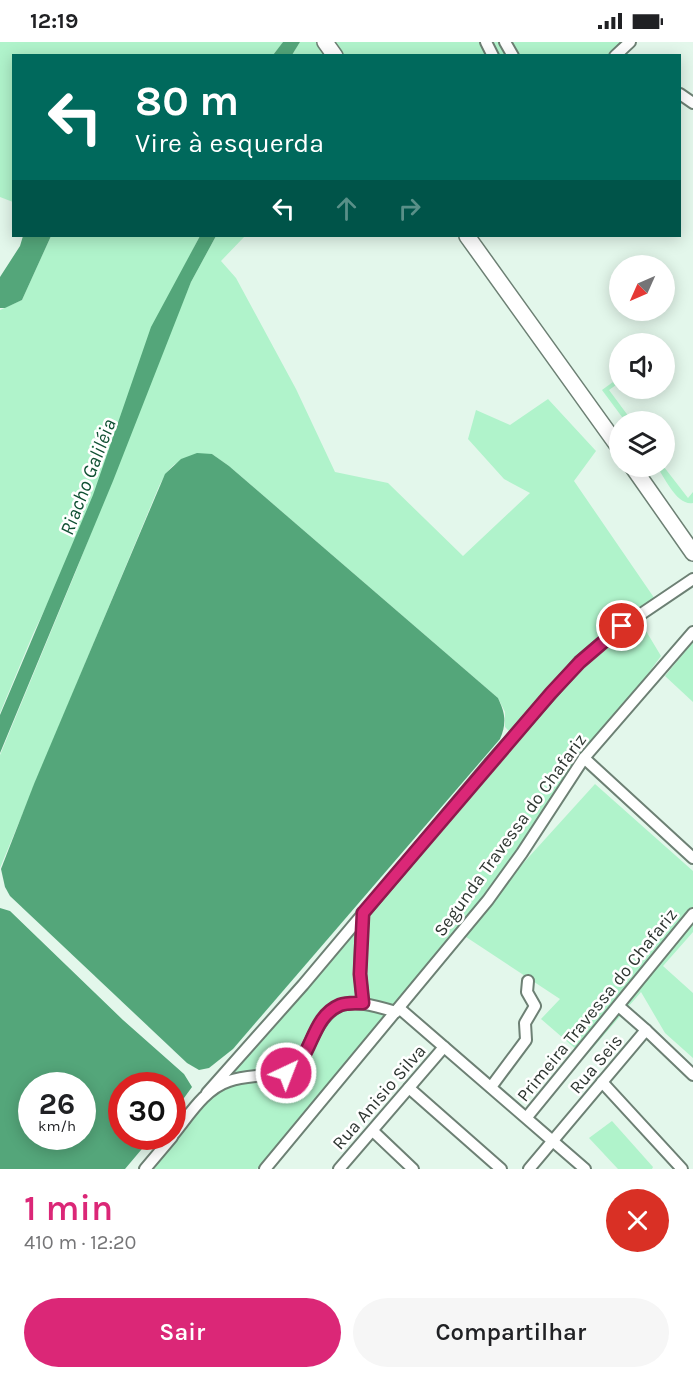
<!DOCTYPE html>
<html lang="pt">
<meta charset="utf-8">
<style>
body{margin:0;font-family:Karla,sans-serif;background:#f6f6f6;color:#202124;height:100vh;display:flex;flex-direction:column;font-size:22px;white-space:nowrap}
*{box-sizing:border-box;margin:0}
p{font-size:20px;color:#757577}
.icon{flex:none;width:33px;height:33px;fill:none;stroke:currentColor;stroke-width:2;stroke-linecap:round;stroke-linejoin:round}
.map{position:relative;height:1127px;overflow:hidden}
.side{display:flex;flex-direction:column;background:#fff;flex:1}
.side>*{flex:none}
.guide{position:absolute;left:12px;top:12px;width:669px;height:183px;border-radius:0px;box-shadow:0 3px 15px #0003;background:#00695c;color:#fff;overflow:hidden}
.needle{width:39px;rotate:225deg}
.buttons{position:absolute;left:609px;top:213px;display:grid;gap:12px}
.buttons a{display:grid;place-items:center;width:66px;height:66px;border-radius:50%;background:#fff;box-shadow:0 3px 15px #0003;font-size:30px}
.speed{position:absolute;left:18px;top:1030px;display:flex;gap:12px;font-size:30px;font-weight:700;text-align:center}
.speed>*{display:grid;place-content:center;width:78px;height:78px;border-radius:50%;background:#fff;box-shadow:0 3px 15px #0003;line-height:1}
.speed small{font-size:15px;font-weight:400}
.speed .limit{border:9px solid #d22;background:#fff;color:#111}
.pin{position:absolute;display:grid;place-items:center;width:51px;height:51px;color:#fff;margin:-26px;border:3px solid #fff;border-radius:50%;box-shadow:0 2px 6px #0007}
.me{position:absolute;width:66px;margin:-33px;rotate:43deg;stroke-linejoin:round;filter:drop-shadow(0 0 4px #0008)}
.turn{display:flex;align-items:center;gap:21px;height:126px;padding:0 24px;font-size:27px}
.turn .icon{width:78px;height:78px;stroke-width:2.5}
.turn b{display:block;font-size:42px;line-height:51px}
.lanes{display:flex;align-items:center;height:57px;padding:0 24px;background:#0003;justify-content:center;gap:30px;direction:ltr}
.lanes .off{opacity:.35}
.round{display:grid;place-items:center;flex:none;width:63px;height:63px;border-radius:32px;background:#f6f6f6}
.headline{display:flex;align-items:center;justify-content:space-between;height:102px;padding:0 24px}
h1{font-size:36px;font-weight:600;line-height:45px;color:#db2777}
.cta{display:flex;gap:12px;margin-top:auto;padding:12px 24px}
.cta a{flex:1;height:69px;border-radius:36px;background:#db2777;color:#fff;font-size:24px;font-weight:600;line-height:69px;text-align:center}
.cta a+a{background:#f6f6f6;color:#202124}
.status{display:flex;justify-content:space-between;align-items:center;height:42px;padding:0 30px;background:#fff;direction:ltr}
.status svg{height:16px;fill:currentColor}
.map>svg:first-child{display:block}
.green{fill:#b0f3cb}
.water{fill:#54a67a;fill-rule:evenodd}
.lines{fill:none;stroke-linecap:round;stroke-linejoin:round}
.minor-casing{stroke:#6d8074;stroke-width:14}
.primary-casing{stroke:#6d8074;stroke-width:18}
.minor{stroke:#fff;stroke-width:10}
.primary{stroke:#fff;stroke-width:15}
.route-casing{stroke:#8e194d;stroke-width:15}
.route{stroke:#db2777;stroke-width:10}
.labels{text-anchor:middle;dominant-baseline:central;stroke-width:5;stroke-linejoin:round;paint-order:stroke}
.street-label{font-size:18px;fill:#2e3631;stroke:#fff}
.water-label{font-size:20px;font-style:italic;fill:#105033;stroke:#fff}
</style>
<div class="status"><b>12:19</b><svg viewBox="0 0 49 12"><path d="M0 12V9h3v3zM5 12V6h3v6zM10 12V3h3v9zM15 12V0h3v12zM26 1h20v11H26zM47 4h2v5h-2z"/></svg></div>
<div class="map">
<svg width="693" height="1127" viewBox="0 0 693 1127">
<rect width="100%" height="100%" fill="#e3f7eb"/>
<g class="green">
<polygon points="0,0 283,0 273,13 14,14 13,160 0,155"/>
<polygon points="300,0 316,0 325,13 292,13"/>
<polygon points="334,0 634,0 618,14 343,14"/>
<polygon points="51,194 200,194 176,240 96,460 33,592 0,671 0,268 22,258"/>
<path d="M216 194H245L221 219 236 236 296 347 335 430 388 441 463 514 530 451 504 437 468 397 476 368 510 383 548 357 596 409 574 439 657 560 637 574 661 614 575 731 469 881 595 742 693 829V890L663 924 693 951V1016L665 991 641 950 585 1015 541 977 560 957 460 891 257 1127H143L514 694 505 685V670L498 656 229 424 212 412C180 417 171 417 157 449L0 826V713L76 529 170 290 191 240Z"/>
<polygon points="613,340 616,343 609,348 632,379 625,379 602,348"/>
<path d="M657 425H664L688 456 693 450V461C677 464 665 436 657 425Z"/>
<polygon points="693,600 693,660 665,634"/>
<polygon points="612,1079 653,1125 652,1127 618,1127 589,1096"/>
</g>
<g class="water">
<polygon points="283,0 300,0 292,13 273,13"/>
<polygon points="23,194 51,194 22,258 5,266 0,266 0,235 20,204"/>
<polygon points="200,194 216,194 191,240 113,439 0,711 0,673 93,453 151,285"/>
<path d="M197 411 212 412 229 424 498 656C505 671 507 681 500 697L233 1007 209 1026 199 1028 187 1021 10 854 5 845 1 827 34 742 165 432 181 417Z"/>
<path d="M0 866 10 869 123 978 184 1032 192 1045 173 1071 172 1044H122V1095H152L125 1127H0ZM32 1044H82V1095H32Z"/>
</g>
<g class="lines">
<defs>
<g id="minor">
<polyline points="486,0 493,14"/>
<polyline points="505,0 513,14"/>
<polyline points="615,14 630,0"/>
<polyline points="680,52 693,61"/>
<polyline points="584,716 693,816"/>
<polyline points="362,871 360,932 363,961"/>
<polyline points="399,966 585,1127"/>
<polyline points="622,967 646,988"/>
<polyline points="602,1040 682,1127"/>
<polyline points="491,1045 526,998 525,981 535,964 527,950 528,939"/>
<polyline points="409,1046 501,1127"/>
<polyline points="207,1051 303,943 489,722 580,619 613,591 693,537"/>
<polyline points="527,1075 693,872"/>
<polyline points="373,1089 413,1127"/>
<path d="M172 1094C188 1075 204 1047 229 1039 247 1033 267 1034 286 1031 297 1026 302 1018 307 1007 330 956 344 954 396 970"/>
<polyline points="145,1127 172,1095"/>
<polyline points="265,1127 488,858 522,811 584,716 693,590"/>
<polyline points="339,1127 444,1005"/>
<polyline points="529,1127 646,988 693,1033"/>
</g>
<g id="primary">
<polyline points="325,0 335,14"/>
<polyline points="467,194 620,407"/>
<polyline points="632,424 693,511"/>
</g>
</defs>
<use href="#minor" class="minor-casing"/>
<use href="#primary" class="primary-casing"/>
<use href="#minor" class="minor"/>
<use href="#primary" class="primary"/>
</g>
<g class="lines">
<defs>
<path id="route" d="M286 1031C314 1018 309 976 340 963 347 960 356 961 363 961L360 932 363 871 551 651 580 620 622 584"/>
</defs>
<use href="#route" class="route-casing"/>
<use href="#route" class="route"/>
</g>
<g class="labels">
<g class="street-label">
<text transform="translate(510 793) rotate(-54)">Segunda Travessa do Chafariz</text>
<text transform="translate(597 963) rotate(-51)">Primeira Travessa do Chafariz</text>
<text transform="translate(596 1022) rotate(-50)">Rua Seis</text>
<text transform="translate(379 1055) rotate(-49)">Rua Anisio Silva</text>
</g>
<g class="water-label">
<text transform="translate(88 435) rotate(-69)">Riacho Galiléia</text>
</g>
</g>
</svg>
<div class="buttons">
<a><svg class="needle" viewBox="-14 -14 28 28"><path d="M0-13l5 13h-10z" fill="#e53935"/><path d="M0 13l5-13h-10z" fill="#757577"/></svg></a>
<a><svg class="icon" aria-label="sound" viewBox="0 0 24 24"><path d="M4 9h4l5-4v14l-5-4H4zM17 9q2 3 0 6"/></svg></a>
<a><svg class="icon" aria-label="layers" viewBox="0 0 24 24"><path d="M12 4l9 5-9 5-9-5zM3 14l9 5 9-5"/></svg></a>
</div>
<div class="speed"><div>26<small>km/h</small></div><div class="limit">30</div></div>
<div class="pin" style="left:622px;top:584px;background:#d93025"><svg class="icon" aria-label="arrive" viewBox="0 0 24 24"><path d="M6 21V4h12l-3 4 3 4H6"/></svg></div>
<svg class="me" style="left:286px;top:1031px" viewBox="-20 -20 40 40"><circle r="17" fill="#db2777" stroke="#fff" stroke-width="3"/><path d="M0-11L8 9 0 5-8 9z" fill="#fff"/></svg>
<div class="guide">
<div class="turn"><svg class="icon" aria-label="left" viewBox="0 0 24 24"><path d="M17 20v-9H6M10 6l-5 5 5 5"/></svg><div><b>80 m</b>Vire à esquerda</div></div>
<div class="lanes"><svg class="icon" aria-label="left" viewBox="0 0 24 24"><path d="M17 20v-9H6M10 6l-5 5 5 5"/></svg><svg class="icon off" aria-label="ahead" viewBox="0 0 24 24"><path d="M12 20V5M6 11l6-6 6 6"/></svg><svg class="icon off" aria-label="right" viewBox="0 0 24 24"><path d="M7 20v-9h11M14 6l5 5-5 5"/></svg></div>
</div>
</div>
<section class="side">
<div class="headline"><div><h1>1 min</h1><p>410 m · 12:20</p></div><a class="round" style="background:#d93025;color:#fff"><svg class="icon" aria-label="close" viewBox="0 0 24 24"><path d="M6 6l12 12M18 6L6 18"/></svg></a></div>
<div class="cta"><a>Sair</a><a>Compartilhar</a></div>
</section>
